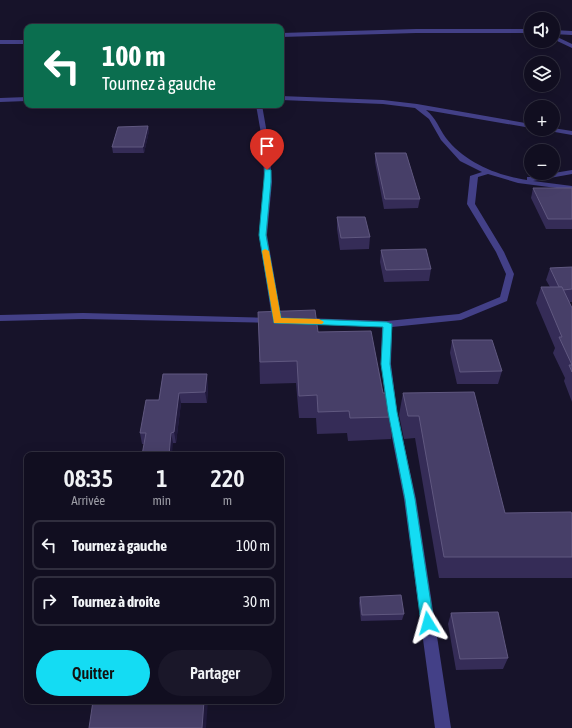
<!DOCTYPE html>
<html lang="fr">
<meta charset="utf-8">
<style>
body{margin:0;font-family:"Asap Condensed",sans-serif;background:#1a1729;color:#f1f3f6;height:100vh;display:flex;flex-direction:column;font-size:15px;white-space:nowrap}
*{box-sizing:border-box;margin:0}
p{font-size:13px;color:#9c9ca5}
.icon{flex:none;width:22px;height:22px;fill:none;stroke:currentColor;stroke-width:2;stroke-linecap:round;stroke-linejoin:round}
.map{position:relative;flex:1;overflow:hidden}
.panel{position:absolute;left:24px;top:452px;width:260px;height:252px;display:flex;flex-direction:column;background:#110e20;border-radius:8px;box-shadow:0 4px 16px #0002,0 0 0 1px #302e3e}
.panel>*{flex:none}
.top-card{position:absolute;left:24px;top:24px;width:260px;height:84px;border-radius:8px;box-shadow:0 4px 16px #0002,0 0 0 1px #302e3e;background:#0b6e4f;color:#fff;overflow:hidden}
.fabs{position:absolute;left:524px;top:12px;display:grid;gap:8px}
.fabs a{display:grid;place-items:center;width:36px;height:36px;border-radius:50%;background:#110e20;box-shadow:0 4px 16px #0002,0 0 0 1px #302e3e;font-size:20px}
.pin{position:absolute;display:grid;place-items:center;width:34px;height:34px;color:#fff;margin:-41px -17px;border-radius:50% 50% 50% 0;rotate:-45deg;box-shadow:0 0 4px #0007}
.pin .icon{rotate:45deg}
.me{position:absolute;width:44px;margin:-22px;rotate:352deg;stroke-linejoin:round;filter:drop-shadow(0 0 3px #0008)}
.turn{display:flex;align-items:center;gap:14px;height:84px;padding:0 12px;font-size:18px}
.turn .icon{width:52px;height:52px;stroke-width:2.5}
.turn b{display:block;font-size:28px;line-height:34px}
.eta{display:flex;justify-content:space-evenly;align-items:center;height:68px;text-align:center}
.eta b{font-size:24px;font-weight:600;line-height:28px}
.cta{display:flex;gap:8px;margin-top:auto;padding:8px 12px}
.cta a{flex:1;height:46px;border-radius:24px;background:#14dcf3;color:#111;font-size:16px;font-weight:600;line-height:46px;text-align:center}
.cta a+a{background:#1a1729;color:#f1f3f6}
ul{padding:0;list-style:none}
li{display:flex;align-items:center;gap:12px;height:50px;margin:0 8px 6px;padding:0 4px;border:2px solid #302e3e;border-radius:8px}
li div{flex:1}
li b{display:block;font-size:15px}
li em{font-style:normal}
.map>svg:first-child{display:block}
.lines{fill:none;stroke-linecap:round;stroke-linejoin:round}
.street{fill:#434087;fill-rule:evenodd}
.wall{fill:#352c57}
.shaded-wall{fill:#211a3d}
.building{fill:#473f68;stroke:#605880}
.route{fill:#14dcf3;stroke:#0d8f9e}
.slow{fill:#f59e0b}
</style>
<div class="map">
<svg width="572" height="728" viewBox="0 0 572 728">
<rect width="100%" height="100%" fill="#17132a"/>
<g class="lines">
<g class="street">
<polygon points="416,29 531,29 531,33 416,33 281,37 281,33"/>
<polygon points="553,30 572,31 572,35 553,34"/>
<polygon points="553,35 572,44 572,48 553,39"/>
<rect x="0" y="40" width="27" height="4"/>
<path d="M281 96 383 100 417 104 531 124V128L426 110C437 119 438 127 446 138 464 162 498 176 527 180V177H530L572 170V174L533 181 572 186V190L518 183 488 174 478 177 475 204 504 252 514 274 507 301 461 320 392 327 391 364 397 412 416 499 451 728H435L404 499 387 412 381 364 382 327 305 324 300 321 305 318 387 321 459 314 500 297 506 274 496 252 467 204 470 176 482 172 460 161 441 140 429 119 415 108 383 104 281 100Z"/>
<polygon points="27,97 27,101 0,102 0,98"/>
<polygon points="256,105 262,105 269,145 272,182 267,235 282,321 280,323 83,319 0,321 0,315 83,313 272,318 259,235 264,182 263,145"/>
<polygon points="553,128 572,131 572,135 549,131 546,129 553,129"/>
</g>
</g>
<g class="wall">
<polygon points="148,126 149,131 144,153 113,153 112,147"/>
<polygon points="375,153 420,199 418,208 384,209 375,162"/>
<polygon points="533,188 572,188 572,229 546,229 531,198"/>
<polygon points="337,217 370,237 369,249 340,250 337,229"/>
<polygon points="381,250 431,269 429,281 384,282 380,262"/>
<polygon points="572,267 572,302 569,302 572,308 572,402 564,381 565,378 553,353 555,348 536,303 541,287 550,287 546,280 550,268"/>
<polygon points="258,312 383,393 394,417 391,439 348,441 347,433 317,434 316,418 299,418 296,383 260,384"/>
<polygon points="452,340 502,371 498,384 457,384 450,353"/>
<polygon points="163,374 208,385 207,403 181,403 176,443 142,444 140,433 159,400"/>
<polygon points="403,393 505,513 572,514 572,578 439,578 415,438 404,439 399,415"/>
<polygon points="360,597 404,614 402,620 361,621 359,603"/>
<polygon points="451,613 508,658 503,669 456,670 448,624"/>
</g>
<g class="shaded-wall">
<polygon points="148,126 149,131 144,153 143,147"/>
<polygon points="207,374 208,385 207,403 205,392"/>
<polygon points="179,393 181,403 176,443 174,432"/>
<polygon points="171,433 173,443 172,455 169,455"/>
<polygon points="204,701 208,701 206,728 202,728"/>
</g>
<g class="building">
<polygon points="148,126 143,147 112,147 118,127"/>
<polygon points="375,153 406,153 420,199 385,199"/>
<polygon points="533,188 572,188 572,219 548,219"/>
<polygon points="337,217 365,217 370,237 341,238"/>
<polygon points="426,249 431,269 386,270 381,250"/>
<polygon points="572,267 572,289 563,290 562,287 559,287 550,268"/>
<polygon points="541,287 562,287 572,308 572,372 569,365 572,365 559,337 562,337"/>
<polygon points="315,310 318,332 371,331 383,393 389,393 394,417 350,418 349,411 318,412 317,395 299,396 297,361 260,362 258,312"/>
<polygon points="452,340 492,340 502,371 460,372"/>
<polygon points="163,374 207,374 205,392 179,393 174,432 171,433 169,455 142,455 146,433 140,433 146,400 159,400"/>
<polygon points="474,392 505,513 571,512 572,514 572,557 444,557 419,416 408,416 403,393"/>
<polygon points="401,595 404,614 362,615 360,597"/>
<polygon points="498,612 508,658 460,659 451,613"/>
<polygon points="93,701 204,701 202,728 89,728"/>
</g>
<polygon class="route" points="265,168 271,170 271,182 266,235 281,318 387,322 392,324 390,364 397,412 415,499 434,623 432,627 428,629 423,627 421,623 405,499 388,412 381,364 383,327 274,323 259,235"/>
<polygon class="slow" points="265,249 269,251 281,318 319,319 324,322 322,324 274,323 262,251"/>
</svg>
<div class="fabs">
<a><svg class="icon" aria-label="sound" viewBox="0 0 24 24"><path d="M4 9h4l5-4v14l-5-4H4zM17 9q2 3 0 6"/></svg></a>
<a><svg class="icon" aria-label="layers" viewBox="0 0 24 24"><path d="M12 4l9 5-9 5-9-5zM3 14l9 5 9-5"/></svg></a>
<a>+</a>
<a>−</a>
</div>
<div class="pin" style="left:267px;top:170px;background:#d93025"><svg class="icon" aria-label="arrive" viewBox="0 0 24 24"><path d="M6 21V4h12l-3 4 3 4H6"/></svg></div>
<svg class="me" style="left:428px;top:623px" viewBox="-20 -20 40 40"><path d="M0-17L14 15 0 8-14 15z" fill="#14dcf3" stroke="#fff" stroke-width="4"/></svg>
<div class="top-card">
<div class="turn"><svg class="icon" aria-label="left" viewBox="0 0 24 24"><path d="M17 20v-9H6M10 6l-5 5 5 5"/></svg><div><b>100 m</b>Tournez à gauche</div></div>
</div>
<section class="panel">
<div class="eta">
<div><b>08:35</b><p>Arrivée</p></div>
<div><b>1</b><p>min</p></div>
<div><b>220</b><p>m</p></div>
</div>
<ul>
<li><svg class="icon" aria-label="left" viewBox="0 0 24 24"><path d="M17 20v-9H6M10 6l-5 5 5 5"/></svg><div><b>Tournez à gauche</b></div><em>100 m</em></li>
<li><svg class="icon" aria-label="right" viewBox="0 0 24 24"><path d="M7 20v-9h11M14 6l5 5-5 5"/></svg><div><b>Tournez à droite</b></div><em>30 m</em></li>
</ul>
<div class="cta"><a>Quitter</a><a>Partager</a></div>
</section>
</div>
